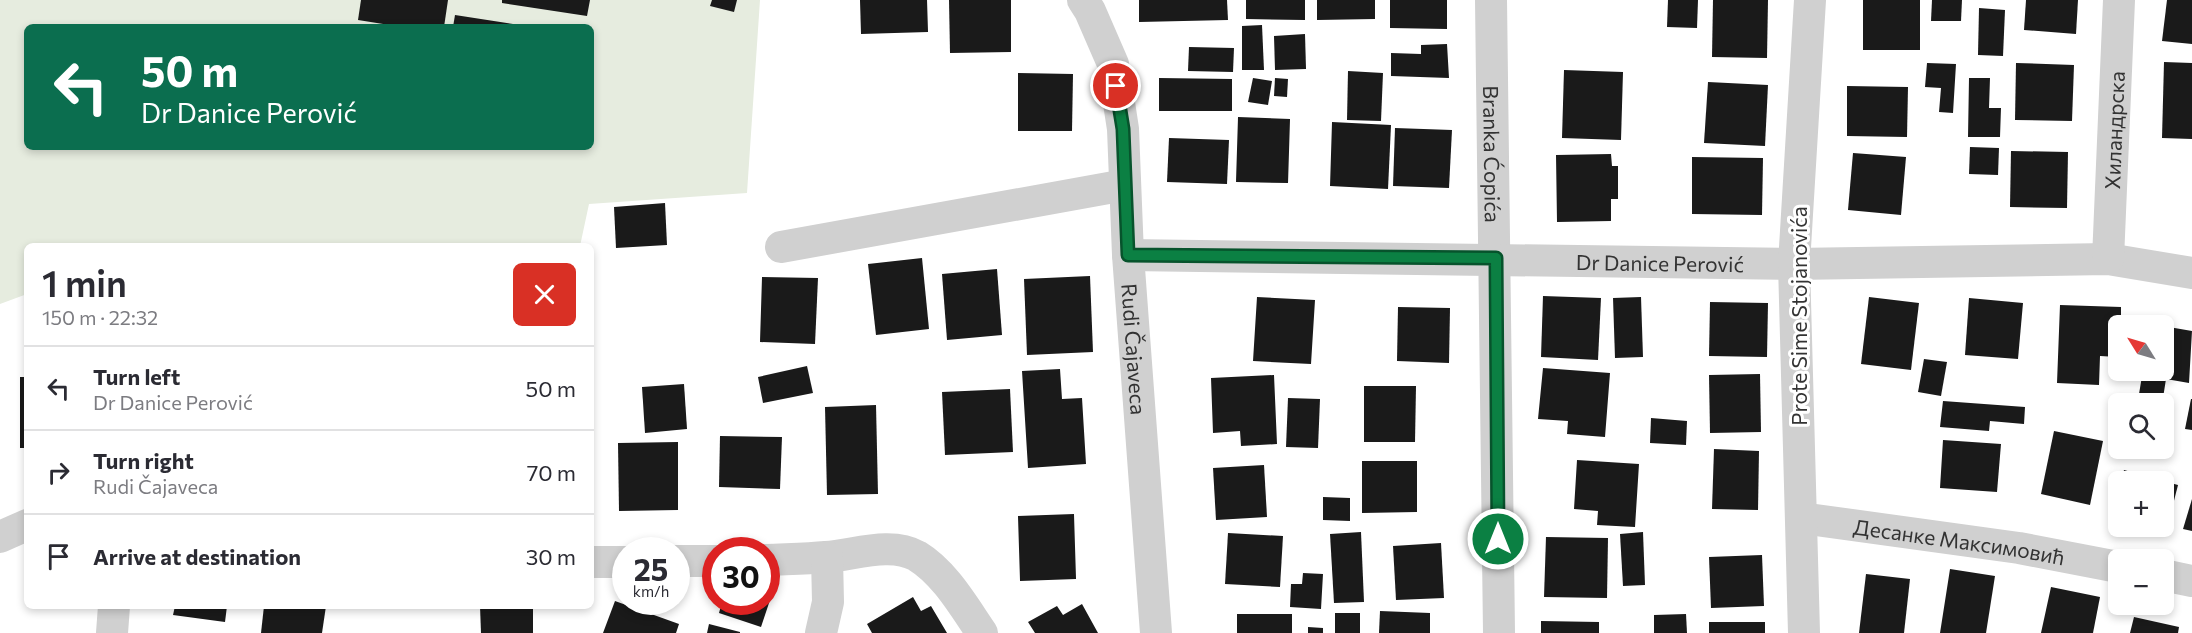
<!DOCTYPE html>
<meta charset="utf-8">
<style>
body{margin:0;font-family:Commissioner,sans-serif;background:#f2f2f3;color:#2b2b33;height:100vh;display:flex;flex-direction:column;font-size:22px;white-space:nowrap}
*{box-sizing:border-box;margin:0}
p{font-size:20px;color:#7c7c81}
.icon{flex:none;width:33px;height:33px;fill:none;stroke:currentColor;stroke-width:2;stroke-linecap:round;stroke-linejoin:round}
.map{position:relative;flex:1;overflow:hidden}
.details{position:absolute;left:24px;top:243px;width:570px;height:366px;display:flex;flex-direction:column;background:#fff;border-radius:9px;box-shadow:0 3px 9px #0003}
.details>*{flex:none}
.banner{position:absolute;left:24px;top:24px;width:570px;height:126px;border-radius:9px;box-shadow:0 3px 9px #0003;background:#0b6e4f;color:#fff;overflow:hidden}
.needle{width:39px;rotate:307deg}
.controls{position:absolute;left:2108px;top:315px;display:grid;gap:12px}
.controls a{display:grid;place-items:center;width:66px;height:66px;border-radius:9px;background:#fff;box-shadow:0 3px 9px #0003;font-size:30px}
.speed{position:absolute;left:612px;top:537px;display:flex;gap:12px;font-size:30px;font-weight:700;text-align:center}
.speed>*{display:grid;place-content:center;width:78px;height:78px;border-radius:50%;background:#fff;box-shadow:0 3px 9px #0003;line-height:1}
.speed small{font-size:15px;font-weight:400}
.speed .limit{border:9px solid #d22;background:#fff;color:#111}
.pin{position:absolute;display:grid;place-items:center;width:51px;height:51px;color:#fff;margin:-26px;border:3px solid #fff;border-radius:50%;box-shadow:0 2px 6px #0007}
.me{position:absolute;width:66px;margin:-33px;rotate:0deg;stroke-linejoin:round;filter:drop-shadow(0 0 4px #0008)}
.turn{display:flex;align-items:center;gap:21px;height:126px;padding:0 18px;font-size:27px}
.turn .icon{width:78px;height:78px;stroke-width:2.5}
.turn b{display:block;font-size:42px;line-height:51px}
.round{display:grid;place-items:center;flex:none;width:63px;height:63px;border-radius:9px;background:#f2f2f3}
.headline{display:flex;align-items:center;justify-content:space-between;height:102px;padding:0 18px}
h1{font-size:36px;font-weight:600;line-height:45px}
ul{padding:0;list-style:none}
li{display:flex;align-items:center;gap:18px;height:84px;padding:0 18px;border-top:2px solid #e1e1e2}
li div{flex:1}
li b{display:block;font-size:22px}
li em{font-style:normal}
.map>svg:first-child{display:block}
.green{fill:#e6ecdf;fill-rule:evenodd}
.building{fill:#1a1a1a}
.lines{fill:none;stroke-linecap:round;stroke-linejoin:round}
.minor{stroke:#d0d0d0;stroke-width:32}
.route-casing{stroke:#07532c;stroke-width:15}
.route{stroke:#0b8043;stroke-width:10}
.labels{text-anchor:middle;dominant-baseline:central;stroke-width:6;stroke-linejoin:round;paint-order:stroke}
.street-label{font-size:21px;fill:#333;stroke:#fff}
</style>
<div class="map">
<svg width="2192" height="633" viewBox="0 0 2192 633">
<rect width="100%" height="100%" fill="#fff"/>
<path class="green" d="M0 0H760L747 193 589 204 580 246H27V294L0 304ZM27 27H591V147H27Z"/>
<g class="building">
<polygon points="361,0 448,0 444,27 402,27 358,20"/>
<polygon points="502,0 590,0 587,16 502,3"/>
<polygon points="712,0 737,0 734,12 710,6"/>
<polygon points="860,0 927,0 928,32 861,34"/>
<polygon points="949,0 1011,0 1011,52 950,53"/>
<polygon points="1139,0 1227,0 1228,20 1139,22"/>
<polygon points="1246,0 1305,0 1305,20 1246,19"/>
<polygon points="1317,0 1375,0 1375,19 1317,20"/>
<polygon points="1390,0 1447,0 1447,29 1390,28"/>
<polygon points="1668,0 1698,0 1697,28 1667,27"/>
<polygon points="1713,0 1768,0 1767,58 1712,57"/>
<rect x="1863" y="0" width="57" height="50"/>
<polygon points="1932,0 1962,0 1961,21 1931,21"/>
<polygon points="2026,0 2078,0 2076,34 2024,30"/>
<polygon points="2167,0 2192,0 2192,44 2162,41"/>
<polygon points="1979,8 2005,10 2003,56 1978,55"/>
<polygon points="455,15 513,24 513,27 453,27"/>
<polygon points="1262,25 1264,70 1242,70 1242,26"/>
<polygon points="1305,34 1306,69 1275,70 1274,36"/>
<polygon points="1447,44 1449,78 1391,76 1391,53 1421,54 1421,45"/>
<polygon points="1189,47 1234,48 1233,72 1188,71"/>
<polygon points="2164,62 2192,63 2192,139 2162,138"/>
<polygon points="1927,63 1956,64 1953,113 1939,112 1941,88 1925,87"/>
<polygon points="2016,63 2074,65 2072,121 2015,120"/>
<polygon points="1564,70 1623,72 1621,140 1562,138"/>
<polygon points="1348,71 1383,73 1381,121 1347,120"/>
<polygon points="1018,73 1073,74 1072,131 1018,131"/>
<polygon points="1159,78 1232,79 1232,111 1159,111"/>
<polygon points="1253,78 1272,81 1268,105 1248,102"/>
<polygon points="1275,78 1288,79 1287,97 1274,96"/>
<polygon points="1969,78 1990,78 1989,108 2001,108 2000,137 1968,137"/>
<polygon points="1708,82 1768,85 1765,146 1704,143"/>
<polygon points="1847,86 1908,87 1907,137 1847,136"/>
<polygon points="1238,117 1290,119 1288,183 1236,182"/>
<polygon points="1332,122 1391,125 1388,189 1330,186"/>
<polygon points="1395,128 1452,130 1449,188 1393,186"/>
<polygon points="1169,138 1229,140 1227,184 1167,182"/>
<polygon points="1970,147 1999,148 1998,175 1969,174"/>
<polygon points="2011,151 2068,152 2067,208 2010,207"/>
<polygon points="1853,153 1906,157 1901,215 1848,210"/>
<polygon points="1611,154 1612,166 1618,166 1618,199 1611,199 1611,221 1557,222 1556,155"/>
<polygon points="1692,157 1763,158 1762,215 1692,214"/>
<polygon points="665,203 667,245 616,248 614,207"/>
<polygon points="922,258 929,329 876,335 868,264"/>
<polygon points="997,269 1002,335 947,340 942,274"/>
<polygon points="1090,276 1093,352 1027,355 1024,279"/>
<polygon points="762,277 818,278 815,344 760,342"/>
<polygon points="1543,296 1601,298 1598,360 1541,357"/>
<polygon points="1257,297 1315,300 1311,364 1253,361"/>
<polygon points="1641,297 1643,357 1615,358 1613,298"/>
<polygon points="1869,297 1919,303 1911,370 1861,364"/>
<polygon points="1969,298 2023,303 2018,359 1965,355"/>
<polygon points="1710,302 1768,303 1767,357 1709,356"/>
<polygon points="2060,305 2121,307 2121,326 2118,326 2118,357 2100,356 2099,385 2057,383"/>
<polygon points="1398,307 1450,308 1449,363 1397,361"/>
<polygon points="2163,326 2192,331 2189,383 2166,379 2163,398 2139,394 2143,370 2163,370"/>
<polygon points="1924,359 1947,362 1941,396 1918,392"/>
<polygon points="807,366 813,393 763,403 758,377"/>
<polygon points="1543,368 1610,373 1605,437 1567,434 1568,421 1538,419"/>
<polygon points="1060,369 1062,399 1082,398 1086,464 1028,468 1022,371"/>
<polygon points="1760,374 1761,432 1710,433 1709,375"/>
<polygon points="1274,375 1277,444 1241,446 1240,431 1213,433 1211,378"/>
<rect x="20" y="377" width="7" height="71"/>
<polygon points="684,384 687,429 645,433 642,387"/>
<polygon points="1364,386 1416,386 1415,442 1364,442"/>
<polygon points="1010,389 1013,452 945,455 942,392"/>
<polygon points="1288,398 1320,399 1318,448 1286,447"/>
<polygon points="2191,399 2192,399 2192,430 2185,429"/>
<polygon points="1943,401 2025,407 2024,424 1990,421 1989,431 1940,427"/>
<polygon points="876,405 878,494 827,495 825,407"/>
<polygon points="1651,418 1687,421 1686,445 1650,443"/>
<polygon points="2054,431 2103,441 2090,505 2041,494"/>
<polygon points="720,436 782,437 780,489 719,487"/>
<polygon points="1943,440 2001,444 1997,492 1940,488"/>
<polygon points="678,442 678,510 619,511 618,443"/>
<polygon points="1714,449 1759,451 1758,510 1712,509"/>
<polygon points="1577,460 1639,464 1635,527 1597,525 1598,511 1574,509"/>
<polygon points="1362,461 1417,461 1417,512 1362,513"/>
<polygon points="1264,465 1267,517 1216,520 1213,468"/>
<polygon points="2124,470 2162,481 2162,482 2121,482"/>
<polygon points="2163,481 2178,485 2167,528 2163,527"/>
<polygon points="2118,495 2118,514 2112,513"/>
<polygon points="1323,497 1350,498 1350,521 1323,520"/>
<polygon points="2192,499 2192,531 2183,529"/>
<polygon points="1074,514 1076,579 1020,581 1018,516"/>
<polygon points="1361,532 1364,602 1334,603 1330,534"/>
<polygon points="1643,532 1645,585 1623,586 1620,534"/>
<polygon points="1228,533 1283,536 1280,587 1225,584"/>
<polygon points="1546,537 1608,538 1607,598 1544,597"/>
<polygon points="1441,543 1444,598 1396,600 1393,546"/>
<polygon points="1762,555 1764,606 1711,608 1709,557"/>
<polygon points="1950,569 1995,576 1986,633 1940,633"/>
<polygon points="1303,573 1323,574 1321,609 1290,607 1291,584 1302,584"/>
<polygon points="1866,574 1910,579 1904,633 1859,633"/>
<polygon points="2051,587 2100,597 2093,633 2041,633"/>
<polygon points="766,595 771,597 761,627 719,613 722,602 766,602"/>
<polygon points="913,597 921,611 931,606 947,633 872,633 867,624"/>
<polygon points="615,601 679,624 676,633 603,633"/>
<polygon points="1082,604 1098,633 1035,633 1028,622 1057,606 1063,615"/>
<polygon points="175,606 227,606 225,622 173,615"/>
<polygon points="264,606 326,606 322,633 261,633"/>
<polygon points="480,606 533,606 533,633 481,633"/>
<polygon points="1380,611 1430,613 1430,633 1379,633"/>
<rect x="1335" y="613" width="25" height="20"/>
<rect x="1237" y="614" width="55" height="19"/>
<polygon points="1686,614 1687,633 1654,633 1654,615"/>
<polygon points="2134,617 2179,627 2178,633 2130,633"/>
<polygon points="1541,621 1599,622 1599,633 1541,633"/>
<rect x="1709" y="622" width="56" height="11"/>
<polygon points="709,624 740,632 740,633 707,633"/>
<polygon points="1308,627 1323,628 1323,633 1308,633"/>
</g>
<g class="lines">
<g class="minor">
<path id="s1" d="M1083 0 1090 11 1113 64 1123 129 1128 255 1156 633"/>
<path id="s2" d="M1491 0 1499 633"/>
<polyline points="781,247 1125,185"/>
<path id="s3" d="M1128 255 1794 264 2108 259 2192 273"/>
<path id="s4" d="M2108 259 2119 0"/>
<path id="s5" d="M1801 518 2019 548 2118 567"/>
<polyline points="0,537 27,525"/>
<path d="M766 560C786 559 806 559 826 557 854 555 891 541 917 556 945 573 964 607 982 633"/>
<polyline points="676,561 716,561"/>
<polyline points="591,562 626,562"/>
<polyline points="2163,575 2192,581"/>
<polyline points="112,633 114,606"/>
<polyline points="821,633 828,602 827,557"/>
<polyline points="1804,633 1794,264 1810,0"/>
</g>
</g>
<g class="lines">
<defs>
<polyline id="route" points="1116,86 1123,129 1128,255 1496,258 1498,539"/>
</defs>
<use href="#route" class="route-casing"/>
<use href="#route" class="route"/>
</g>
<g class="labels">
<g class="street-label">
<text stroke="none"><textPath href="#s4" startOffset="129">Хиландрска</textPath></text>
<text stroke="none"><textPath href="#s2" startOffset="154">Branka Ćopića</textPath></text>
<text stroke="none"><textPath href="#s3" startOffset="532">Dr Danice Perović</textPath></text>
<text transform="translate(1798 316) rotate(-90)">Prote Sime Stojanovića</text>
<text stroke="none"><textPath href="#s1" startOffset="357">Rudi Čajaveca</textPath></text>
<text stroke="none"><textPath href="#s5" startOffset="160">Десанке Максимовић</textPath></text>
</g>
</g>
</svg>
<div class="controls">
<a><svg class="needle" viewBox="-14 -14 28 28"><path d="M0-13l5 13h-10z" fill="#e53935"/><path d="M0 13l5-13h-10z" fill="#7c7c81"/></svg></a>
<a><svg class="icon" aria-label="search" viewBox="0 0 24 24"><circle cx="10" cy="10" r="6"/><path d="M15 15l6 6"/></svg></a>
<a>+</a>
<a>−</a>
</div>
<div class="speed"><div>25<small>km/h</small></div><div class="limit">30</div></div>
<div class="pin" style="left:1116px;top:86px;background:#d93025"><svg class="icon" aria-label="arrive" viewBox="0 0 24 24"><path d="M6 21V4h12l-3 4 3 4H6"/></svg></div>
<svg class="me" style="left:1498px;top:539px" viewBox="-20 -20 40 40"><circle r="17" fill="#0b8043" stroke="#fff" stroke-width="3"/><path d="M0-11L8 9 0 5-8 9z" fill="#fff"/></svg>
<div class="banner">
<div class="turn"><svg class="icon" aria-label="left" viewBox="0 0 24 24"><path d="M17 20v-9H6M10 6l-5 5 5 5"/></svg><div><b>50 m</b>Dr Danice Perović</div></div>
</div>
<section class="details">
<div class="headline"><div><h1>1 min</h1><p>150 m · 22:32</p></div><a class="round" style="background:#d93025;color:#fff"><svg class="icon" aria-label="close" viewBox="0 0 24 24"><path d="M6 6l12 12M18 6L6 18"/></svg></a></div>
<ul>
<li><svg class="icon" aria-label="left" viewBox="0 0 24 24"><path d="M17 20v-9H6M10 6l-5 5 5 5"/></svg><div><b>Turn left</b><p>Dr Danice Perović</p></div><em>50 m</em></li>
<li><svg class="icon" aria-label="right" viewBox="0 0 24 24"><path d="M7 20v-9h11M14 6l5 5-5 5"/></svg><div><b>Turn right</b><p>Rudi Čajaveca</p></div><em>70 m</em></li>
<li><svg class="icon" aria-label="arrive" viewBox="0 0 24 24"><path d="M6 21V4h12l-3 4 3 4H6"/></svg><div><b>Arrive at destination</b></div><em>30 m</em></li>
</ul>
</section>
</div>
